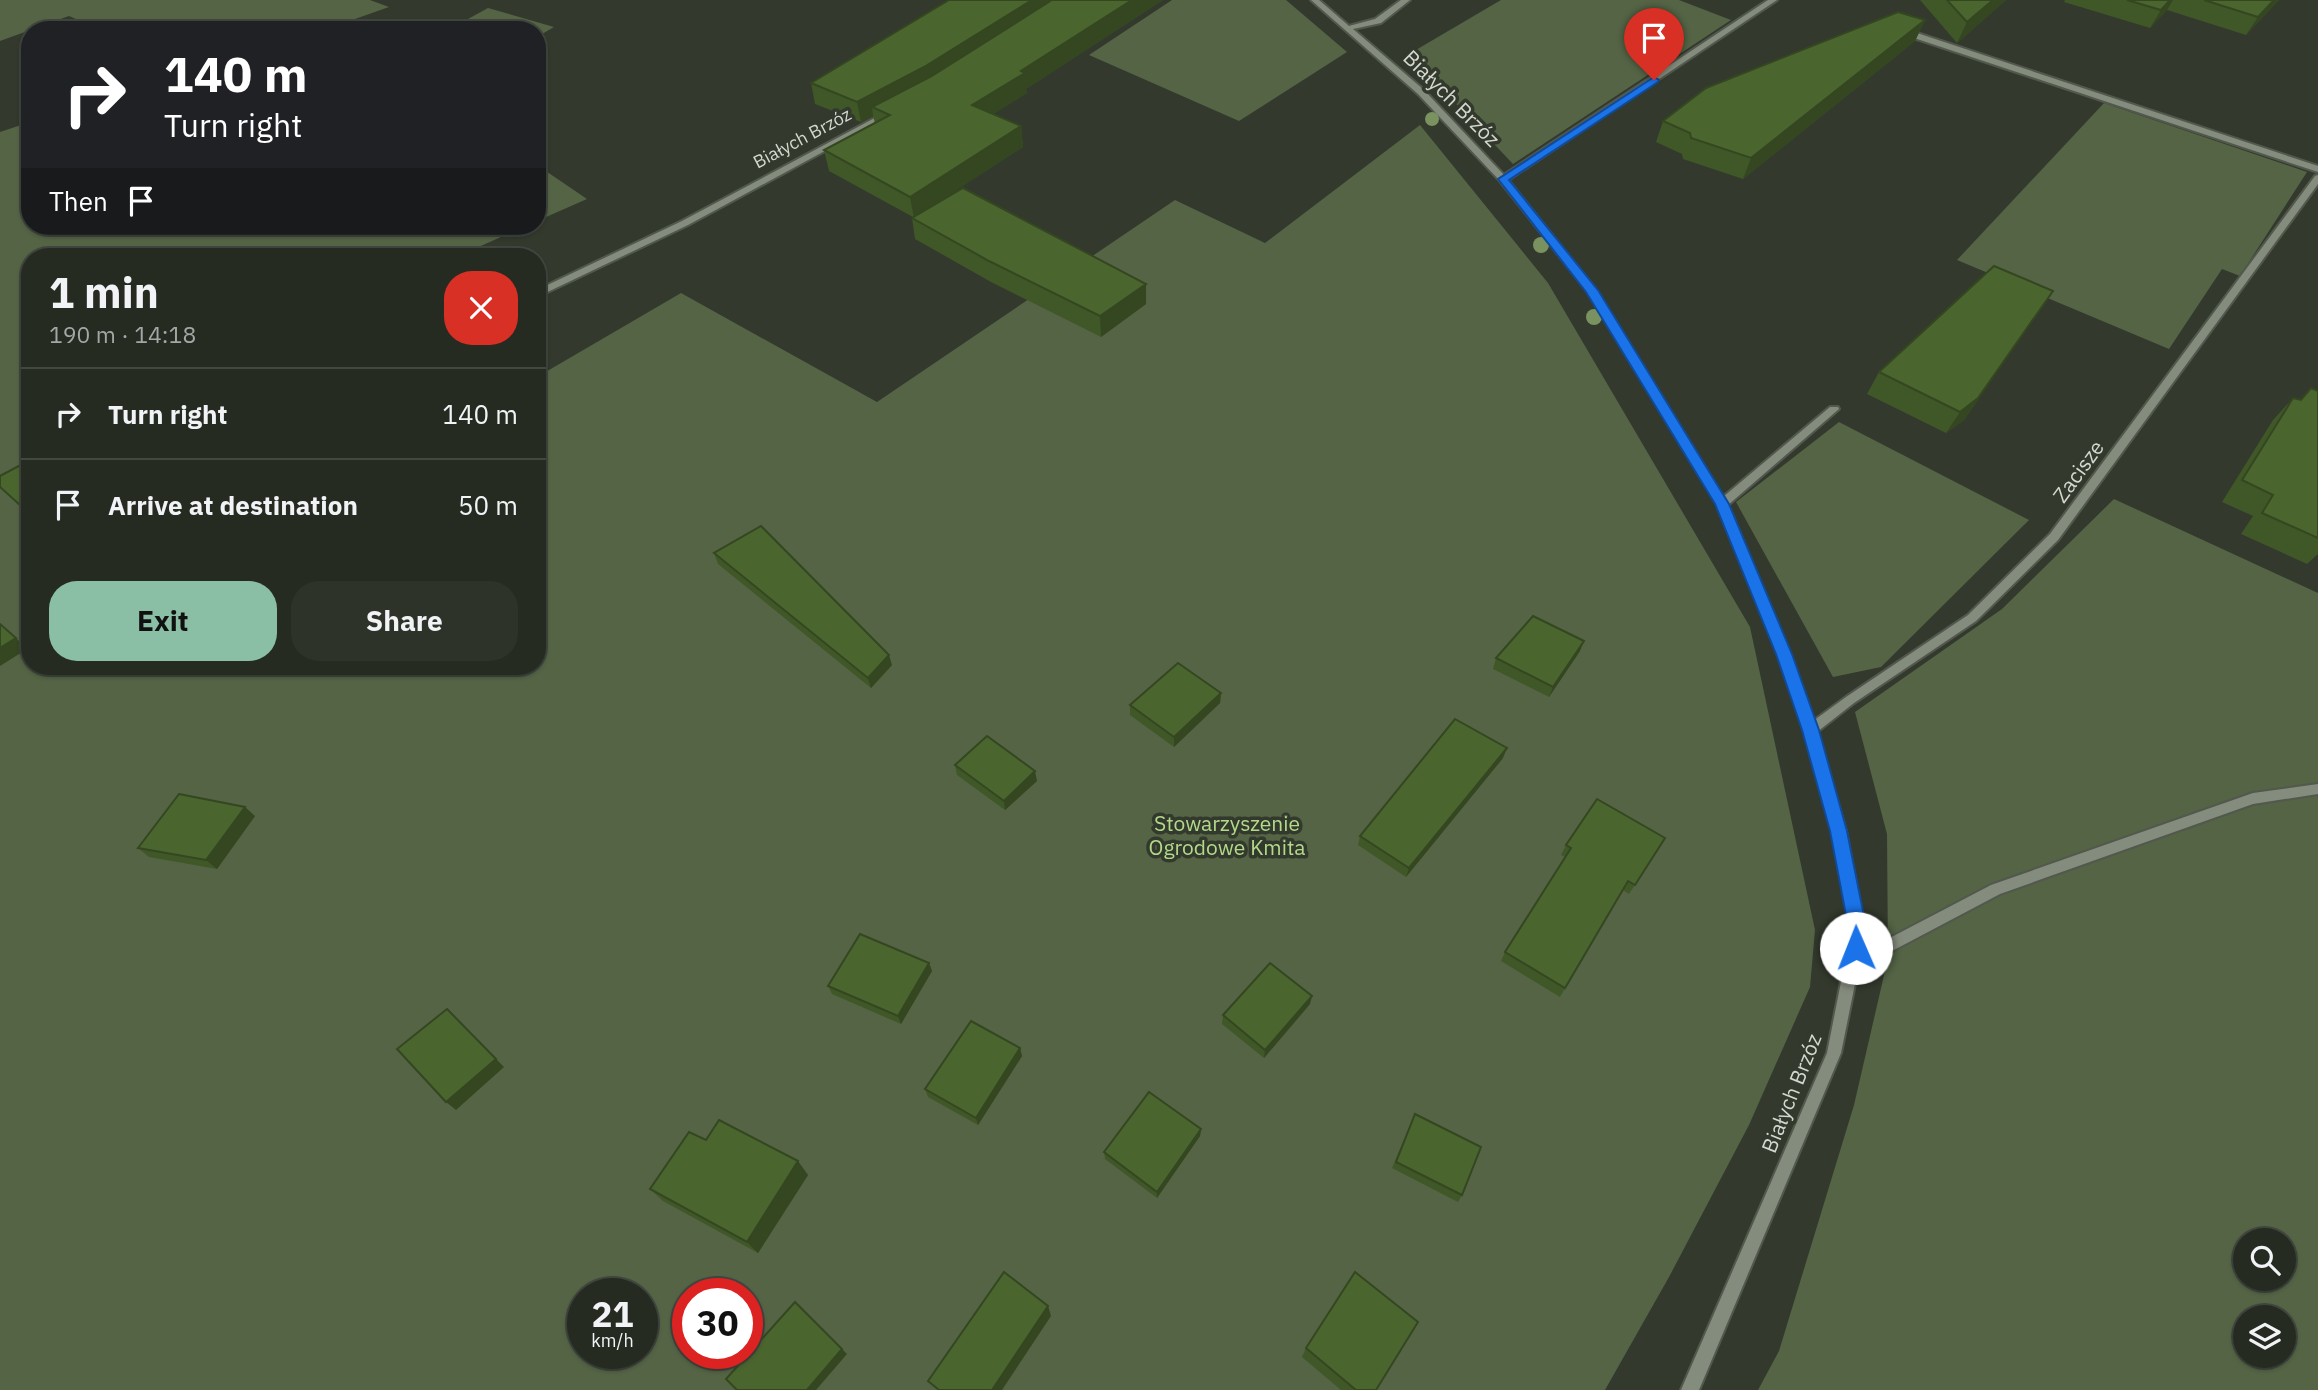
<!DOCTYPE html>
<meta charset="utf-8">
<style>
body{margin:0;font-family:"IBM Plex Sans",sans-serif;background:#2e332a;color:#f1f3f6;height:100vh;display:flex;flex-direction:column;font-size:26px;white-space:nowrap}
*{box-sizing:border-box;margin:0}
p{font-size:23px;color:#a4a7a5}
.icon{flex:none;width:38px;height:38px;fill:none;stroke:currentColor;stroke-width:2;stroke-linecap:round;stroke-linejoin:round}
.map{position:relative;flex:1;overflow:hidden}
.drawer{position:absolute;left:21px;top:248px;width:525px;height:427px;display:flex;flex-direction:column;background:#262b22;border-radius:28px;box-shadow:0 2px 5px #0004,0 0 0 2px #424740}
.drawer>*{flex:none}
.guide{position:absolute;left:21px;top:21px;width:525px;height:214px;border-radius:28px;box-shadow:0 2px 5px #0004,0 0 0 2px #424740;background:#202124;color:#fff;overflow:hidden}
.tools{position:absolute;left:2233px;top:1228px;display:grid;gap:14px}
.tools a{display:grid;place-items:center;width:63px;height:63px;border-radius:50%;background:#262b22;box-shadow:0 2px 5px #0004,0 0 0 2px #424740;font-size:35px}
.speed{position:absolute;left:567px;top:1278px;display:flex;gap:14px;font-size:35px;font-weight:700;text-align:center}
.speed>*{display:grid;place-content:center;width:91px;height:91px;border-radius:50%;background:#262b22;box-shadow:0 2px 5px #0004,0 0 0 2px #424740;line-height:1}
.speed small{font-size:18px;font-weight:400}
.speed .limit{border:10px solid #d22;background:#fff;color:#111}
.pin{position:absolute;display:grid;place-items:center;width:60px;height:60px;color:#fff;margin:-72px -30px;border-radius:50% 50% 50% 0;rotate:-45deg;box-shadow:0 0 7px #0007}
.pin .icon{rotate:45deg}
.me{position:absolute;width:77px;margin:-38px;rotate:359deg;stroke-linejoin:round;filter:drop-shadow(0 0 5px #0008)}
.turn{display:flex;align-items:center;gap:24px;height:147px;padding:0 28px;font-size:32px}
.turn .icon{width:91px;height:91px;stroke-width:2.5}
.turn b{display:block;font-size:49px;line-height:60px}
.then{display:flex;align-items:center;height:66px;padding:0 28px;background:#0003;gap:14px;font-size:26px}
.round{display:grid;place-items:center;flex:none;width:74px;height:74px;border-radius:28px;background:#2e332a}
.head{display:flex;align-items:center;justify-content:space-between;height:119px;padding:0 28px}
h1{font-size:42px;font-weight:700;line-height:52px}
.button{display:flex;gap:14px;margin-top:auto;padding:14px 28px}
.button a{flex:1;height:80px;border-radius:28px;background:#8abfa5;color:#111;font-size:28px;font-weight:700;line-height:80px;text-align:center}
.button a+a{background:#2e332a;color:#f1f3f6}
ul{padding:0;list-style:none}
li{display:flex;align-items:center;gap:21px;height:91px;padding:0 28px;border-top:2px solid #424740}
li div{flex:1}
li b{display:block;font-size:26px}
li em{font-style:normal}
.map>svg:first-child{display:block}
.green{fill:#546445;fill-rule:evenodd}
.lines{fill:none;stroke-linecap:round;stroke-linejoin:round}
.minor-casing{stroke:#52584d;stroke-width:4}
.minor{fill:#848c7d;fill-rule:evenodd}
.tree{fill:#799260}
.wall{fill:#405728}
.shaded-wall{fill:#344721}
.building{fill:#4b652f;stroke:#344721;stroke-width:2}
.route{fill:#1a73e8;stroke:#114b97;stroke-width:2}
.labels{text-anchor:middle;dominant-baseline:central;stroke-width:7;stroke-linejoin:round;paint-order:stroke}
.far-street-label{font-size:18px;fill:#d4d8d0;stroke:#33392d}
.street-label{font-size:21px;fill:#d4d8d0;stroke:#33392d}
.park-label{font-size:21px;fill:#b2da8a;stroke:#33392d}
</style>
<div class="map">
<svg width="2318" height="1390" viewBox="0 0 2318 1390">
<rect width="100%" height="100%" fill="#33392d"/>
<g class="green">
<polygon points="0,0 370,0 389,7 355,19 388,30 101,30 69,16 0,41"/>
<polygon points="1172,0 1286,0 1347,52 1239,121 1089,55"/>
<polygon points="1501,0 1679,0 1731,20 1513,164 1409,54"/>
<polygon points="488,8 554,27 537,37 537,30 448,30"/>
<polygon points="2104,103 2307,172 2240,276 2222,269 2169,349 1957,260"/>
<path d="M30 122V226H526L456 257H30V667H537V377L681 293 877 402 1175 200 1265 243 1420 125 1548 283 1750 627 1815 930 1810 987 1749 1125 1669 1277 1605 1390H0V132ZM583 1293H642V1353H583ZM688 1293H747V1353H688Z"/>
<polygon points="537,165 587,199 537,221"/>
<polygon points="1839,422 2029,520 1881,667 1833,677 1736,502"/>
<path d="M2114 499 2318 593V1390H1758L1779 1351 1854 1105 1888 958 1887 834 1855 712 2002 609ZM2245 1241H2284V1279H2245ZM2245 1318H2284V1356H2245Z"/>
</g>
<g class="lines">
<defs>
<g id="minor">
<polygon points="1311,0 1319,0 1349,26 1375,19 1401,0 1410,0 1381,23 1353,29 1424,90 1504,175 1768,0 1777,0 1508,180 1596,290 1723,497 1830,407 1838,407 1839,409 1728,505 1790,654 1813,721 1846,697 1968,615 2050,534 2315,176 2318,175 2318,184 2058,540 1976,621 1854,703 1817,732 1846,831 1865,931 1861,953 1991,885 2253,793 2318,784 2318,794 2253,804 2000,894 1858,969 1841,1053 1699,1390 1681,1390 1827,1053 1851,931 1832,831 1804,730 1778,654 1717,504 1587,291 1500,181 1418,94"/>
<polygon points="1899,29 1905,29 2318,166 2318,172 1899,33"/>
<polygon points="884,113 891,115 688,225 537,297 537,290 682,221"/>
</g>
</defs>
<use href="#minor" class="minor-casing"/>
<use href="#minor" class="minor"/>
</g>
<g class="tree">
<circle cx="1432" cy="119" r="7"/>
<circle cx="1541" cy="245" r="8"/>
<circle cx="1594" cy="317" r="8"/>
</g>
<g class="wall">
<polygon points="949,0 1163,0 1026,89 1027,93 993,114 1021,126 1023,147 928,208 1146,304 1101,337 991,282 915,239 912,218 913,217 829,171 824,150 875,123 873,116 861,122 815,104 811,83"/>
<polygon points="1920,0 2006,0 1957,43"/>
<polygon points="2065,0 2279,0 2246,35 2167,10 2150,28 2064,2"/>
<polygon points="1925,20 1915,41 1743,179 1683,159 1682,154 1656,142 1663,121"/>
<polygon points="2053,291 1964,420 1946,433 1867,394 1879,372"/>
<polygon points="2311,388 2318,391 2318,554 2307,564 2241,534 2253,516 2222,502 2273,420 2293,398 2301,400"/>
<polygon points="30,460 30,516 0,487"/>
<polygon points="714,553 892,665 871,688 718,564"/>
<polygon points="1580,651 1549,697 1493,669 1496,658"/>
<polygon points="1221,693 1220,703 1174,747 1130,715 1130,705"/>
<polygon points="1503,758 1406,877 1358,845 1360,836"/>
<polygon points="955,765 1037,781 1005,810 957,775"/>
<polygon points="255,816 217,869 149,857 138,848"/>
<polygon points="1665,838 1629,894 1623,890 1560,997 1501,961 1505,952 1565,857 1561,855 1566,845"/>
<polygon points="929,963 932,971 901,1024 832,994 828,986"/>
<polygon points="1310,1004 1264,1058 1222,1024 1223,1015"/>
<polygon points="1020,1048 1022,1056 978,1125 928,1097 925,1089"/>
<polygon points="1415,1114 1462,1195 1458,1202 1392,1168"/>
<polygon points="1201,1129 1200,1136 1157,1198 1105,1159 1104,1152"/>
<polygon points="706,1140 808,1175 758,1253 663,1201 650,1189"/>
<polygon points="1306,1348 1376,1390 1341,1390 1302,1357"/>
</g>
<g class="shaded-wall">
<polygon points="1032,0 1065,0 927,88 872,107 873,116 861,122 857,102"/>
<polygon points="1132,0 1163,0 1026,89 1027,93 975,126 972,105 1021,71"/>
<polygon points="1993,0 2006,0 1957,43 1967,22"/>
<polygon points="2170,0 2173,0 2167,10 2150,28 2161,10"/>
<polygon points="2274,0 2279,0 2246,35 2258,17"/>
<polygon points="1925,20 1915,41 1743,179 1751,158"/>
<polygon points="1021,126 1023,147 914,218 910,197"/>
<polygon points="1146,284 1146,304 1101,337 1100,316"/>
<polygon points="2053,291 1964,420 1946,433 1960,412"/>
<polygon points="16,638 27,649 0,666 0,648"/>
<polygon points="1584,641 1580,651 1549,697 1553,687"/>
<polygon points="889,655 892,665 871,688 868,678"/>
<polygon points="1221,693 1220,703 1174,747 1174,737"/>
<polygon points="1507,748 1503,758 1406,877 1409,868"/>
<polygon points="1035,771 1037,781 1005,810 1004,801"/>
<polygon points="245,807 255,816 217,869 206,860"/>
<polygon points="929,963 932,971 901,1024 898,1016"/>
<polygon points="1312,996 1310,1004 1264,1058 1265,1050"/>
<polygon points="447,1009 504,1067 456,1110 446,1102"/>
<polygon points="1020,1048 1022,1056 978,1125 976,1118"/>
<polygon points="1201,1129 1200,1136 1157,1198 1157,1192"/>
<polygon points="798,1161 808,1175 758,1253 747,1242"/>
<polygon points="1048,1306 1051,1316 1002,1390 992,1390"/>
<polygon points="842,1349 847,1354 816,1390 807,1390"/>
</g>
<g class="building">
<polygon points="949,0 1032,0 924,67 857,102 811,83"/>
<polygon points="1052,0 1132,0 1021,71 1025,73 972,105 1021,126 910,197 824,150 890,115 872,107 932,76"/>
<polygon points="1947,0 1993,0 1967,22"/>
<polygon points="2127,0 2170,0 2161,10"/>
<polygon points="2204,0 2274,0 2258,17"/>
<polygon points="1898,12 1925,20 1751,158 1691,138 1690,133 1663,121 1706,88"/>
<polygon points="963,188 1146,284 1100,316 989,261 912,218"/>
<polygon points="1994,266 2053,291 1978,398 1960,412 1879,372"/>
<polygon points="2311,388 2318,391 2318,538 2262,513 2273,495 2242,480 2293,398 2301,400"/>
<polygon points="30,460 30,514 0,487 0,476"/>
<polygon points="761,526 889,655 868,678 714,553"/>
<polygon points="1533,616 1584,641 1553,687 1496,658"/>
<polygon points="0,624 16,638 0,648"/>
<polygon points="1178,663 1221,693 1174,737 1130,705"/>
<polygon points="1455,719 1507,748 1409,868 1360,836"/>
<polygon points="987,736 1035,771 1004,801 955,765"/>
<polygon points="179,794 245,807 206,860 138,848"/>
<polygon points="1597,799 1665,838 1635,885 1628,881 1565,988 1505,952 1571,848 1566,845"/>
<polygon points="860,934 929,963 898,1016 828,986"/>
<polygon points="1270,963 1312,996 1265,1050 1223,1015"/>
<polygon points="447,1009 496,1059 446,1102 397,1049"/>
<polygon points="971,1021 1020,1048 976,1118 925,1089"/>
<polygon points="1149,1092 1201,1129 1157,1192 1104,1152"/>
<polygon points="1415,1114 1481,1147 1462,1195 1396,1162"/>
<polygon points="719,1120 798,1161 747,1242 650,1189 689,1132 706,1140"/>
<polygon points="1004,1272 1048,1306 992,1390 939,1390 928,1381"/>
<polygon points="1355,1272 1418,1322 1376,1390 1356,1390 1306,1348"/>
<polygon points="795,1302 842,1349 807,1390 737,1390 726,1379"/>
</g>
<polygon class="route" points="1654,77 1659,80 1658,82 1509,180 1598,290 1729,504 1792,654 1819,730 1847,831 1867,931 1862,954 1856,956 1849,954 1847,948 1849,931 1830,831 1802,730 1776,654 1715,504 1586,292 1498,179"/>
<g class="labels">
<g class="far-street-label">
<text transform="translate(802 138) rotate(-28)">Białych Brzóz</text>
</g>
<g class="street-label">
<text transform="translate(1452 98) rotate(45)">Białych Brzóz</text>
<text transform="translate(2078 471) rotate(-54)">Zacisze</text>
<text transform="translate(1791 1093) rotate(-68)">Białych Brzóz</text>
</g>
<g class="park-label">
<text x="1227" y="823">Stowarzyszenie<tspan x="1227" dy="24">Ogrodowe Kmita</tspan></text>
</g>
</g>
</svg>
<div class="tools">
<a><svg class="icon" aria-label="search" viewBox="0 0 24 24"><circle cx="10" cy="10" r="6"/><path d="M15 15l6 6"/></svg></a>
<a><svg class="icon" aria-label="layers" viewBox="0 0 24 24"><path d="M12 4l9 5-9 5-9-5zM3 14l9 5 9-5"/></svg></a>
</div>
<div class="speed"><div>21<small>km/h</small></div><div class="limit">30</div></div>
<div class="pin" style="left:1654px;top:80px;background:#d93025"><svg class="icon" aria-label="arrive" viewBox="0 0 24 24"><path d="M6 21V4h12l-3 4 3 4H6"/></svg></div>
<svg class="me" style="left:1856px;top:948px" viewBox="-20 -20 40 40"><circle r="19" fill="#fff"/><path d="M0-13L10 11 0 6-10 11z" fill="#1a73e8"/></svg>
<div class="guide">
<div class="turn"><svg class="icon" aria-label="right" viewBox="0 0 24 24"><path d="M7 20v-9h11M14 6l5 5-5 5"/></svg><div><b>140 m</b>Turn right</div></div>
<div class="then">Then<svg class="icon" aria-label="arrive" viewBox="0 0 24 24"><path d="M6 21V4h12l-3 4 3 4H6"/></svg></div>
</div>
<section class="drawer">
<div class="head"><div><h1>1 min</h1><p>190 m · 14:18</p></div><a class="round" style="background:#d93025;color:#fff"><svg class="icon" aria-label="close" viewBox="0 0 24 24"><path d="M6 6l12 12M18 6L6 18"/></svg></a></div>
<ul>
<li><svg class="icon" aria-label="right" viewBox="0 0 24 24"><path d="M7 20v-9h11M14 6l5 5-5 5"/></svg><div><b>Turn right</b></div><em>140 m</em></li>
<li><svg class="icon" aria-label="arrive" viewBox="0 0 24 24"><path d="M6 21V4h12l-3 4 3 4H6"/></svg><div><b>Arrive at destination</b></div><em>50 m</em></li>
</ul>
<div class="button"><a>Exit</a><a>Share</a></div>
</section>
</div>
